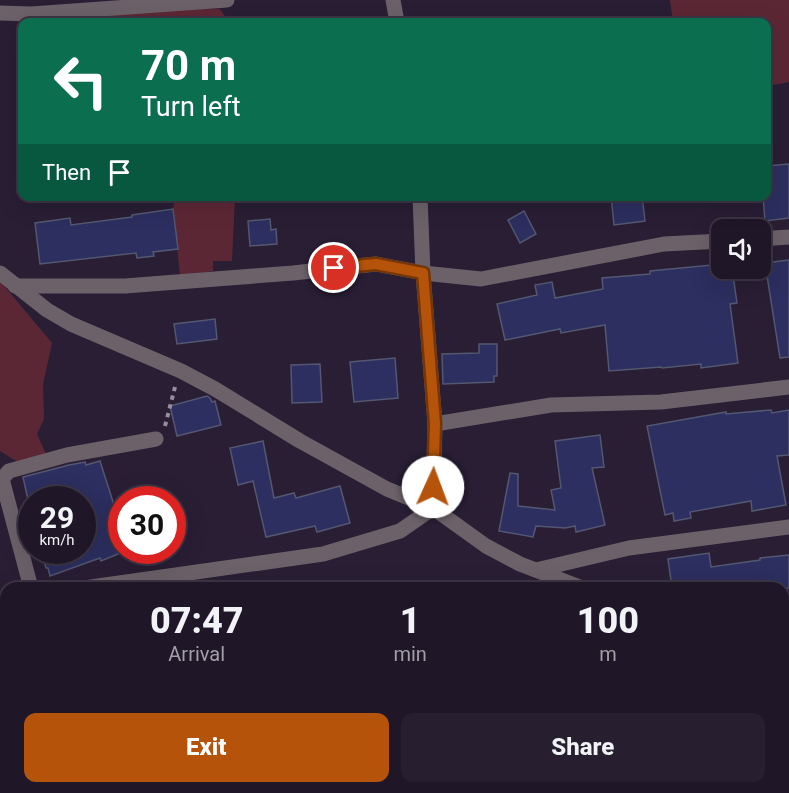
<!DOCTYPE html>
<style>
body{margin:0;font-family:Roboto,sans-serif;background:#271f2f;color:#f1f3f6;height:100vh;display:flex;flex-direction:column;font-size:22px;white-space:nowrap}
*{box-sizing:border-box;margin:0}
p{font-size:20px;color:#a19fa7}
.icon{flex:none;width:33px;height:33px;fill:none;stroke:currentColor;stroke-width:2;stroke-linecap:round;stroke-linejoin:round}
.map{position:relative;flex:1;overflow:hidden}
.sheet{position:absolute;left:0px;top:582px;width:789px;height:212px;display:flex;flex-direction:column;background:#1f1627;border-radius:18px 18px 0 0;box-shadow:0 6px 24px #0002,0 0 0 2px #3c3544}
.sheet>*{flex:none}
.hud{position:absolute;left:18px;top:18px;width:753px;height:183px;border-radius:12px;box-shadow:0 6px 24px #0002,0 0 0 2px #3c3544;background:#0b6e4f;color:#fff;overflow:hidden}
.fabs{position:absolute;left:711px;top:219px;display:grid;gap:12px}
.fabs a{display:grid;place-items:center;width:60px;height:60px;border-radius:12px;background:#1f1627;box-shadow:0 6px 24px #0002,0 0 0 2px #3c3544;font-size:30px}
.speed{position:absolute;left:18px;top:486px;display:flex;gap:12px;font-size:30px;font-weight:700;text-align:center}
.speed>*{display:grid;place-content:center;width:78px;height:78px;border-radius:50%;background:#1f1627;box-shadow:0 6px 24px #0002,0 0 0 2px #3c3544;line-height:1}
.speed small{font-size:15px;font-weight:400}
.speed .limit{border:9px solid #d22;background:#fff;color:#111}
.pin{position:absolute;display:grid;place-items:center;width:51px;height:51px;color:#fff;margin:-26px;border:3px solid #fff;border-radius:50%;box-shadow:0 2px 6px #0007}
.me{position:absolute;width:66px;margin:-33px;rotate:2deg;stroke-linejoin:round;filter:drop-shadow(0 0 4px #0008)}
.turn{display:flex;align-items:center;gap:21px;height:126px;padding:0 24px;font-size:27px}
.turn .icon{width:78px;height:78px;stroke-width:2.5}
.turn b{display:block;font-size:42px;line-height:51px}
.then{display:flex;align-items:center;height:57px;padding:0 24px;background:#0003;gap:12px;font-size:22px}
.eta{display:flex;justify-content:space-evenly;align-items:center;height:102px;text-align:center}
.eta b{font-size:36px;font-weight:800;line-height:42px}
.cta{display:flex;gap:12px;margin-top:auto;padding:12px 24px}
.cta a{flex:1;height:69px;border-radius:12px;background:#b45309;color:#fff;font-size:24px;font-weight:800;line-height:69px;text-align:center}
.cta a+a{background:#271f2f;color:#f1f3f6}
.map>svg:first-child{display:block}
.green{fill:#5c2735}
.building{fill:#2c2f5f;stroke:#545771;stroke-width:1.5}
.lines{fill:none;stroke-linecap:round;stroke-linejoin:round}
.path{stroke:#968e9f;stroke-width:4;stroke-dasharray:4.5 4.5;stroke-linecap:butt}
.street{stroke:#6c6169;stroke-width:15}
.route-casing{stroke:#753606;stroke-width:15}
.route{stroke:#b45309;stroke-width:10}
</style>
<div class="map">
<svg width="789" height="793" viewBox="0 0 789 793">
<rect width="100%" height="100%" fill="#291e34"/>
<g class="green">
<polygon points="670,0 789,0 789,82 774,85 767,83 766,22 673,22"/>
<polygon points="220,9 229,22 92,22 92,10"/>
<polygon points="175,197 235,197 232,261 213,261 213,271 180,276 173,209"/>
<polygon points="0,281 52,343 43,384 44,419 37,434 46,454 21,464 0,451"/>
</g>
<g class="building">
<polygon points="789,164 789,218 765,221 763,196 766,196 766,166"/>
<polygon points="611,196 642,196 645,221 614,225"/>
<polygon points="173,209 178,249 153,252 154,256 137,258 136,253 40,264 35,223 70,218 71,225 132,217 132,215"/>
<polygon points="524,211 536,234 520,243 508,220"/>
<polygon points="270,219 271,230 276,229 277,244 250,246 248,221"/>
<polygon points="789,260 789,357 780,358 765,263"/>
<polygon points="722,264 722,268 732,268 737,303 730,304 738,363 701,368 701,364 662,368 661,367 609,371 605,325 561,333 560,329 505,340 497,304 537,295 535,285 552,282 555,298 603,289 602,278 650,274 650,271"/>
<polygon points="215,319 217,339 177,344 174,324"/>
<polygon points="479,344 497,344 497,376 494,376 494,382 443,384 442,354 479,353"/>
<polygon points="395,358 398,398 354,402 350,362"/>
<polygon points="320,364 322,402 292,403 291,365"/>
<polygon points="207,396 210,398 212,402 215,401 221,425 177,436 170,406"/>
<polygon points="771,410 772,413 789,410 789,455 777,456 786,505 752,511 751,501 690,512 691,518 674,521 673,513 665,515 647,426 726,412 726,414"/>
<polygon points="600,435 604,467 592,468 605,525 576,532 575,526 565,528 536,526 533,537 499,531 510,473 518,474 518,506 555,510 551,490 561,488 555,441"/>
<polygon points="263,441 274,498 294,493 296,498 340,486 350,523 317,532 315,526 266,537 253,481 238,485 230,448"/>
<polygon points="100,461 122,530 122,543 115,545 118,554 101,561 100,558 50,576 48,568 46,568 41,550 82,550 82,500 28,500 23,477 69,465 85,462 86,465"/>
<polygon points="709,553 711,567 760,560 760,558 789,555 789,588 672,588 668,559"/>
</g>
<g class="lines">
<g class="path">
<polyline points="165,426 175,387"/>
<polyline points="351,788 353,793"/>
</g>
<g class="street">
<polyline points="393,0 397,22"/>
<polyline points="0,13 31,14 227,0"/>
<polyline points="760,239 789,237"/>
<polyline points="0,273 47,310 71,324 181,371 215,389 300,441 387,489 433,508 486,546 520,564 582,588"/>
<polyline points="15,286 125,286 293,273 376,264 423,273 481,279 664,244 722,241"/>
<polyline points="435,424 551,405 661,402 789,387"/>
<polyline points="536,570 629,548 789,527"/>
<polyline points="31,588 2,479 9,471 67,455 156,439"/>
<polyline points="84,588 323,554 400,531 433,508 435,424 423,273 420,196"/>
<polyline points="0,600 6,599"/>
<polyline points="783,656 789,658"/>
<polyline points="0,746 6,745"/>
<polyline points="63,788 66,793"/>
<polyline points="735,788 736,793"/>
<polyline points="301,793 320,788"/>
</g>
</g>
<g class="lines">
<defs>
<polyline id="route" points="334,268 376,264 423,273 435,424 433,487"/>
</defs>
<use href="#route" class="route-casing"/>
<use href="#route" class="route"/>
</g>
</svg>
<div class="fabs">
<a><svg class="icon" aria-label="sound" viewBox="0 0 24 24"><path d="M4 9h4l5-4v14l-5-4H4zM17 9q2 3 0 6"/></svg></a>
</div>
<div class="speed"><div>29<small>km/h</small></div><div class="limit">30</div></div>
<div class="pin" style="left:334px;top:268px;background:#d93025"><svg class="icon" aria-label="arrive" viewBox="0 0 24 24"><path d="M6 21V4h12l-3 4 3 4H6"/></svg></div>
<svg class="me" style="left:433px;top:487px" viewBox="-20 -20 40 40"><circle r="19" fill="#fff"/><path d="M0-13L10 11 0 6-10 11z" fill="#b45309"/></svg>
<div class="hud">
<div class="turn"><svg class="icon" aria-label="left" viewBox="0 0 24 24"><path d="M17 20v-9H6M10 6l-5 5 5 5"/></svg><div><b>70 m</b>Turn left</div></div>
<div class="then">Then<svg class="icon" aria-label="arrive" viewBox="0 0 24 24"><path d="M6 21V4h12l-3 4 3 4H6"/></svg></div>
</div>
<section class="sheet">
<div class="eta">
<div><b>07:47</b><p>Arrival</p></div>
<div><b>1</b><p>min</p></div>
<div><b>100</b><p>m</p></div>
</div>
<div class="cta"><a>Exit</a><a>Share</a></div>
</section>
</div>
